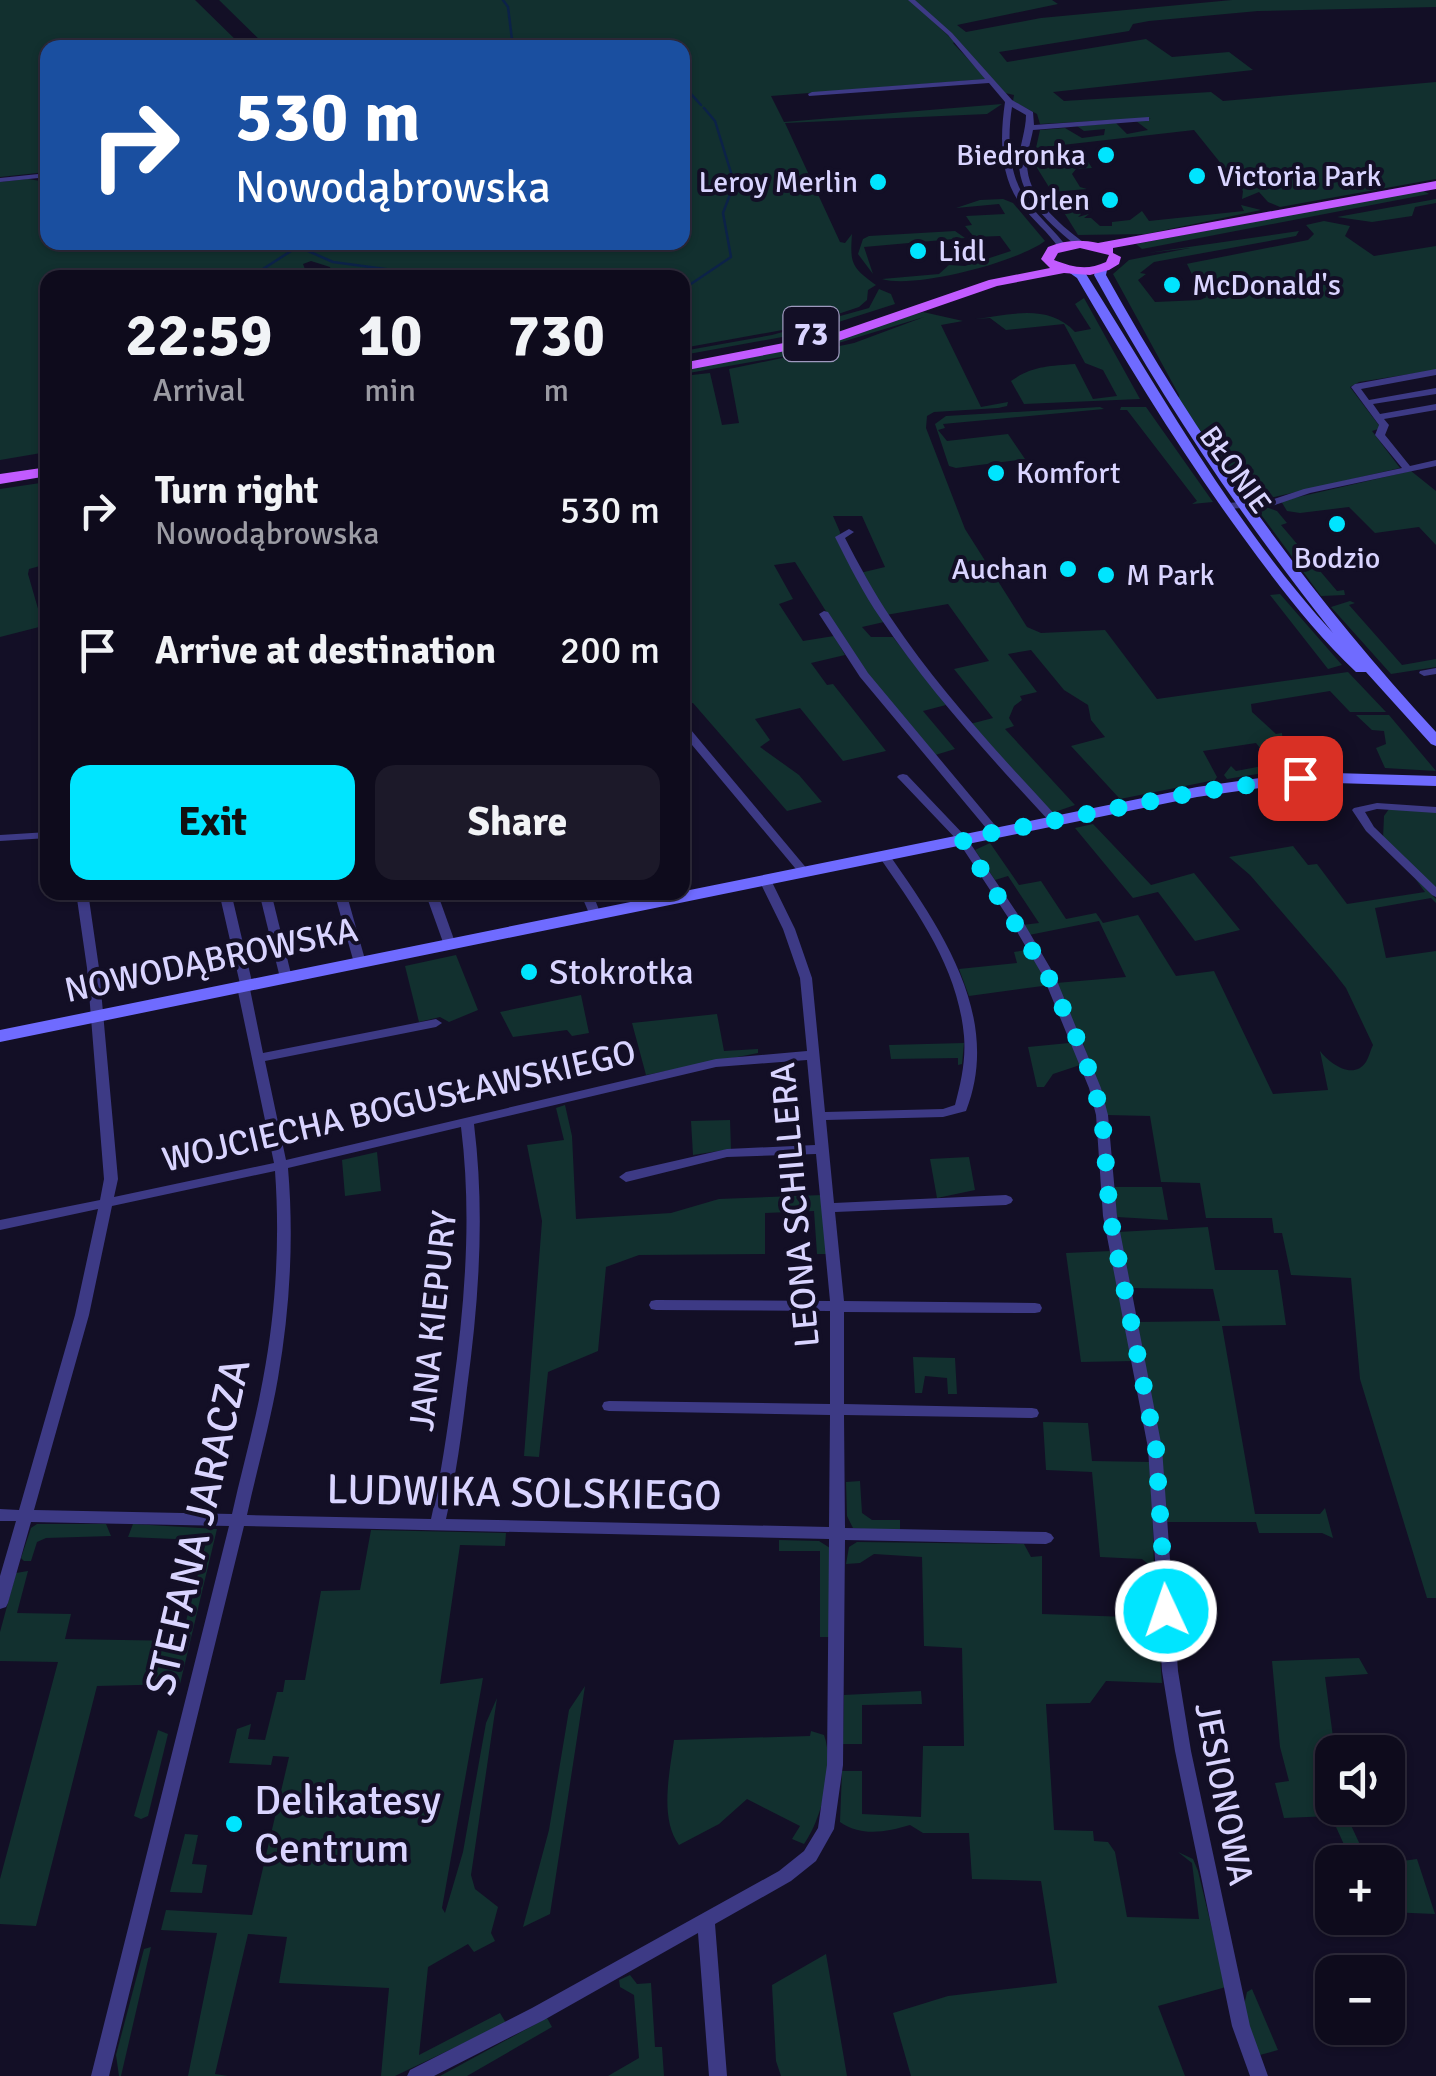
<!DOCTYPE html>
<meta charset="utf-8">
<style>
body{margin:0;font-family:Signika,sans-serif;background:#1c1929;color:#f1f3f6;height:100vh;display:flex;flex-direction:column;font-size:38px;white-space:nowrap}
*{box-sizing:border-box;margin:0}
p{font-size:32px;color:#9b9ba3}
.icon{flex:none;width:55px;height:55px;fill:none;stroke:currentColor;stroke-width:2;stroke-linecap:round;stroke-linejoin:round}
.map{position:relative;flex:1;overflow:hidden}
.panel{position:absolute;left:40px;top:270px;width:650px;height:630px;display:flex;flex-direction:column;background:#0e0b1c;border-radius:20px;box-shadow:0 2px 8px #0004,0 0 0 2px #2e2b3b}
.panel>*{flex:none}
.hud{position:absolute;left:40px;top:40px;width:650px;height:210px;border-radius:20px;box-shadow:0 2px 8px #0004,0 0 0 2px #2e2b3b;background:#1a4fa0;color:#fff;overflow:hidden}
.buttons{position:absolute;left:1315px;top:1735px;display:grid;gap:20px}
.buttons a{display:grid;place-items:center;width:90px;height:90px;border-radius:20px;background:#0e0b1c;box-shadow:0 2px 8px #0004,0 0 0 2px #2e2b3b;font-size:50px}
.pin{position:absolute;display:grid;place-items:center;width:85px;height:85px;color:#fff;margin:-42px;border-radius:20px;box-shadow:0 5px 15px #0006}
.me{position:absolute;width:110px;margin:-55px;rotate:357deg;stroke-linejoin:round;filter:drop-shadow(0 0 8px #0008)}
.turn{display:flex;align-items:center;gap:35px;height:210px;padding:0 30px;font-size:45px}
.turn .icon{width:130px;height:130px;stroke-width:2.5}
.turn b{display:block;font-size:70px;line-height:85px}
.eta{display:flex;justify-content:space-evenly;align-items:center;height:170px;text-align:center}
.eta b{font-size:60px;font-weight:800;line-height:70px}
.primary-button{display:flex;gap:20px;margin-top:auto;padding:20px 30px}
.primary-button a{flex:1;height:115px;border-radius:20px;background:#00e5ff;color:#111;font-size:40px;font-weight:800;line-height:115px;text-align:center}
.primary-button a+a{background:#1c1929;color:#f1f3f6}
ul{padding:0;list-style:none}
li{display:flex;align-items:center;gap:30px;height:140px;padding:0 30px}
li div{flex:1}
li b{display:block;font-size:38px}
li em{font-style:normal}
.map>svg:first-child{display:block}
.green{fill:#12302f}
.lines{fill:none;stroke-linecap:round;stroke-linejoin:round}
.stream{stroke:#0c2248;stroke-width:2.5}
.street{fill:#3d3a85;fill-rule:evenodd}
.secondary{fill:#6f6bff;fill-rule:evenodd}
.primary{fill:#c25bff;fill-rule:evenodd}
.route{stroke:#00e5ff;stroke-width:18;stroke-dasharray:0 32.4}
.poi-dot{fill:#00e5ff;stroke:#130f26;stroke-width:4}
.labels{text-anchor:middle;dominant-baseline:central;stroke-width:8;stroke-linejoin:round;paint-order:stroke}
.far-poi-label{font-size:30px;fill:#d9d4ff;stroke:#130f26;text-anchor:start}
.far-street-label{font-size:30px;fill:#d9d4ff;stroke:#130f26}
.shield{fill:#130f26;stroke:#9e99be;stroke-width:2.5}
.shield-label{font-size:32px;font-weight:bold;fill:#d9d4ff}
.street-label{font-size:35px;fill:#d9d4ff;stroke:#130f26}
.poi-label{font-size:35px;fill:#d9d4ff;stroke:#130f26;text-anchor:start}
.near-street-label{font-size:42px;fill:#d9d4ff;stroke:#130f26}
.near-poi-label{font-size:42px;fill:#d9d4ff;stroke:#130f26;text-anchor:start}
</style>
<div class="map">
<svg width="1436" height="2076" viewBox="0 0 1436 2076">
<rect width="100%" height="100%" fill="#130f26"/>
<g class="green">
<polygon points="0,0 195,0 243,47 48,48 47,172 0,177"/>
<path d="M219 0H910L955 42 953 43 987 79 771 96 784 122 1002 104 987 114 785 123 840 242 845 243 852 234C850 263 851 267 876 285L868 290 867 300 859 307 799 327 683 348 682 278H333L330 267 311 261 303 264 308 277 48 278 47 452 0 460V182L28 179 47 182 48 242H682V48L267 47Z"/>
<polygon points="913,0 1052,0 1058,4 957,25 966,32 1041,18 1232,0 1436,0 1436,7 1258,11 1149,21 1133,24 1129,31 999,52 1007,62 1146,39 1172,57 1229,52 1253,70 1053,92 1064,101 1211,92 1223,101 1436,82 1436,179 1280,207 1268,202 1259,192 1242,199 1243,191 1194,130 1036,148 1040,130 1065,128 1082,138 1104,135 1105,129 1084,131 1077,126 1116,123 1127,134 1148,130 1136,121 1151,118 1040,124 1037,114 1013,101 1014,95 1005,93 962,45"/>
<polygon points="1057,152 1070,154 1077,161 1087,160 1092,168 1076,169 1072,174 1080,187 1087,189 1052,192 1034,163 1034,154"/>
<polygon points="1422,190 1429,194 1142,249 1136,244"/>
<polygon points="1055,198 1076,200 1070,201 1081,214 1078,217 1089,214 1084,218 1091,218 1100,226 1112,226 1112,222 1130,220 1142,211 1149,221 1244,211 1241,205 1261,210 1146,234 1078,235"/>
<path d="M1003 199 1013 203 1045 241C1017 262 915 289 882 279L939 274 949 265 965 266 1011 251 1000 236 974 237 965 226 972 225 966 216 1005 214 999 204 956 208 980 200Z"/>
<polygon points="1436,199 1436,203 1415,207 1412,216 1372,222 1337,217"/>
<polygon points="1324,221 1350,226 1345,236 1374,256 1436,246 1436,370 1359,382 1350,387 1381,428 1372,431 1400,468 1253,502 1179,402 1179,395 1113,274 1129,260 1190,248 1147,253 1299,231 1296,236 1154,262 1140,273 1146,274 1138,280 1155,302 1200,300 1207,297 1201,293 1187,264 1181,265 1308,240 1314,234 1306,225"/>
<polygon points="955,231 965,238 864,247 873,274 858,254 863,239 869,236"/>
<polygon points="879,289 891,294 895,304 804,333 683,355 683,351 772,335 869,308"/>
<path d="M1084 298 1140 399 1024 404 1011 381C1032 366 1049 366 1075 364L1093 399 1117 396 1103 370 1085 363 1064 324 1006 330 990 318 975 319C1010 315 1048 303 1075 332L1091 329 1075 304Z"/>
<polygon points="923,312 963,321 941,325 981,407 1008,402 1007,406 998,408 934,412 927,416 926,428 965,529 1027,627 1041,633 1105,630 1157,699 1348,672 1386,712 1350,712 1330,691 1251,704 1252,712 1276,734 1282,733 1283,747 1305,766 1227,779 1224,775 1231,766 1236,771 1273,764 1256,743 1203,751 1217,777 1215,780 1120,799 1071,746 1105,737 1091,720 1088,705 1064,690 1031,650 1008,654 1037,692 1020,696 1022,700 1014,706 1009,718 1014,726 1005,729 1075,805 1052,813 970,724 993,718 954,669 989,661 948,604 886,615 860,573 885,567 862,516 833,516 840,532 839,543 884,622 862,627 871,637 893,637 946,705 923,711 955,749 932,756 861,667 795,562 774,565 793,599 779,604 803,641 834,636 845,655 811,663 827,685 833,684 886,751 843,761 800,708 755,719 770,740 760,747 799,775 822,802 787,811 693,703 683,705 683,376 710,373 722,425 739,423 729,369 854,343 924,317 809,352 683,374 683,370 806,347"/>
<polygon points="1100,407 1104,409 943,424 945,428 938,430 947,441 1008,434 1025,459 956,468 949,466 935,424 946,416"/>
<polygon points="1121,407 1146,407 1213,502 1192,504 1197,501 1127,410 1120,410"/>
<polygon points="1411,471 1436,491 1436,545 1419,527 1375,533 1349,507 1300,513 1287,511 1281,501"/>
<polygon points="47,482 47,564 29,569 28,574 43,626 0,637 0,489"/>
<polygon points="1266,507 1277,511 1287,523 1281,525 1337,591 1344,590 1345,595 1321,596 1257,509"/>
<polygon points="1280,594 1342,665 1328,669 1270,595"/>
<polygon points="1350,601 1355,603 1349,605 1402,665 1436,659 1436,667 1391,674 1331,607"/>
<polygon points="1356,715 1389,715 1436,771 1385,768 1376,748 1386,744 1384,731 1372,730"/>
<polygon points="1389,809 1436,812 1436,888 1383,839 1384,816"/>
<polygon points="1093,824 1151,885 1194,873 1240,930 1195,941 1158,892 1133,898 1075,828"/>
<path d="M990 843 1019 885 1041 881 1066 919 1096 913 1103 923 1138 915 1176 976 1214 971 1273 1094 1328 1090 1320 1051C1329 1063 1353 1081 1366 1062 1369 1057 1370 1051 1373 1045L1346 988 1332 970 1250 875 1229 857 1293 846 1308 865 1317 864 1347 904 1425 892 1414 877 1436 899V903L1431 898 1375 908 1386 958 1436 951V1598H1427L1360 1379 1351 1278 1291 1275 1282 1233H1274L1272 1218H1206L1200 1183 1161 1182 1150 1116 1107 1115 1083 1043 1056 983 1126 977 1099 921 1029 935 1022 925 1039 923 1008 876 995 880 975 850Z"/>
<polygon points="1030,949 1050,985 969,996 959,969 1017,963 1014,952"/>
<polygon points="456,955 478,1010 449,1022 440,1017 419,1022 405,966"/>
<polygon points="581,995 589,1033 572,1036 567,1030 513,1037 500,1012"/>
<polygon points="717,1014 724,1051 758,1049 758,1053 646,1075 632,1023"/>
<polygon points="1068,1026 1083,1064 1053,1074 1044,1087 1037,1087 1028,1047 1069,1043"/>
<polygon points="964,1043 962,1064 958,1065 958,1058 891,1059 889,1045"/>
<polygon points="565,1105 572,1136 576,1219 671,1213 719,1199 823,1195 828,1254 817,1254 814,1211 765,1213 765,1254 639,1255 606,1267 598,1351 548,1372 539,1457 524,1456 542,1221 527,1145 564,1140 556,1108"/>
<polygon points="730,1120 731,1149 693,1155 691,1121"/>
<polygon points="377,1152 381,1191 345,1196 342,1160"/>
<polygon points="969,1157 975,1190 937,1198 930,1159"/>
<polygon points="1113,1187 1162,1187 1168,1220 1117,1217"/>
<polygon points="1208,1227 1215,1270 1278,1270 1286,1325 1222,1326 1255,1514 1320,1514 1325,1508 1333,1538 1322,1533 1259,1533 1256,1522 1165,1522 1136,1322 1220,1321 1213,1289 1129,1288 1118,1232"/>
<polygon points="1111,1251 1134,1361 1081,1362 1066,1253"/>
<polygon points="913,1357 955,1358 957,1394 948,1394 947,1378 925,1376 922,1393 915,1393"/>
<polygon points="1043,1422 1088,1423 1092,1461 1151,1462 1154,1569 1142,1559 1100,1557 1092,1472 1046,1470"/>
<polygon points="860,1481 862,1513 872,1520 900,1520 900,1532 853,1528 847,1516 846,1482"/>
<polygon points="37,1524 106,1524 111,1536 46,1538 37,1542 31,1561 24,1561 21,1558 31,1528"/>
<polygon points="133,1524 217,1529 180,1684 97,1686 36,1926 0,1924 0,1879 58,1662 0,1661 0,1632 16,1573 28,1571 17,1613 71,1614 65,1639 181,1641 205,1546 198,1540 128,1537"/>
<polygon points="371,1530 506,1533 505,1546 460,1545 440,1684 483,1678 442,1908 445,1913 463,1852 486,1723 497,1698 471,1875 475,1889 498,1907 491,1933 495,1941 474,1952 468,1944 428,1967 419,2055 500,2013 506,2023 395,2076 381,2076 389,1988 279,1983 287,1937 248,1934 215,2074 228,2076 188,2076 217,1933 161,1930 166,1910 252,1915 289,1757 273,1756 271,1765 229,1763 237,1729 251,1724 248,1739 265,1740 277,1692 283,1692 285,1680 305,1680 321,1591 360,1590"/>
<polygon points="779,1540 819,1541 830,1548 830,1637 820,1637 820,1551 779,1551"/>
<path d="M857 1542 1024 1544 1031 1557 1042 1556V1614L1157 1618 1162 1683 1106 1681 1090 1703 1046 1704 1054 1830 1093 1831 1094 1841 1108 1842 1115 1852 1127 1917 1199 1919 1192 1863 1178 1852 1193 1859 1198 1871 1226 1987 1158 2006 1185 2076H911L893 2013 948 1996 1057 1983 1041 1881 972 1879 969 1833H923L910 1825C887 1832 861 1837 840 1822L842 1771H862V1814L921 1817 923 1746H964L962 1648 924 1646 922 1557 874 1554 860 1563 846 1564 849 1547Z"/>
<polygon points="1359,1658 1368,1674 1325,1677 1335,1752 1332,1808 1343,1808 1368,1862 1352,1862 1331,1816 1284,1818 1275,1783 1289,1781 1280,1747 1272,1661"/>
<polygon points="585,1686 550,1914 523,1927 549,1830 569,1710"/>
<polygon points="921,1691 922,1704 862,1705 862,1744 843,1744 844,1695"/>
<polygon points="158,1730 168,1734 148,1816 141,1819 134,1816"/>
<path d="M811 1731 824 1735C835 1765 822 1819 804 1844L792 1839 800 1826 747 1799 719 1824 679 1845C659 1818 670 1771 674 1740L810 1736Z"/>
<polygon points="185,1834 198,1835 192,1864 207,1865 202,1893 170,1892"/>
<polygon points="1417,1859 1435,1914 1388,1912 1388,1863"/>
<polygon points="151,1947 121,2076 119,2076 116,2055 144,1949"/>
<polygon points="826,1954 847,2076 781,2076 776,2061 772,1985"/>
<polygon points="630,1975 637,1984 651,1983 655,2047 662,2047 664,2076 608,2076 639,2058 634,1995 620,1987 619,1980"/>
<polygon points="1252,1989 1278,2050 1256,2056 1243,2010 1247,1992"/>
<polygon points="547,2018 552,2027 467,2076 440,2076"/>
</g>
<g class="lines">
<g class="stream">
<polyline points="503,0 508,7 513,48"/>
<polyline points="682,84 701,105"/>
<polyline points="299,247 333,262 452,278"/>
<polyline points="249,278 305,242"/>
<polyline points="682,290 731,257 723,213 732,189 732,176 715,121 704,108"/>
</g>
<g class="street">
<path d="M908 0H915L952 33 1012 100 1033 112 1034 125 1149 117V121H1146L1033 130C1031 141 1027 152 1027 163 1027 197 1058 223 1083 242V246H1077C1052 226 1019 198 1019 163 1019 146 1026 131 1026 115L1012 107C1007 139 1008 178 1030 205 1041 219 1055 231 1066 246L1065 248H1059C1048 232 1033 220 1021 205 999 175 1000 137 1005 102L989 83 809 96 808 94 812 92 985 79 948 35Z"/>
<polygon points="48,173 48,177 0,182 0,178"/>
<polygon points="1436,369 1436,375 1361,389 1369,400 1436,388 1436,394 1373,404 1380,414 1436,404 1436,410 1384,419 1389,425 1385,435 1410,466 1436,460 1436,466 1310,493 1272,506 1227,509 1222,506 1227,503 1271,500 1304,489 1402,468 1375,435 1379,425 1351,387 1355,384"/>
<path d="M849 529 854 532 845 538C859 565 874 593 891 618 939 690 999 754 1058 818L1060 820 1058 822H1050C990 757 930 692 881 619 863 593 849 565 835 537Z"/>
<polygon points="824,611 828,612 868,673 999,830 1001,832 999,834 991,834 860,677 819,614"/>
<polygon points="1436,668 1436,674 1424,676 1419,673 1420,671"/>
<polygon points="682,723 686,724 808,870 810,872 808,874 800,874 682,733"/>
<polygon points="903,774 907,775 966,837 1025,925 1055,976 1101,1088 1108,1115 1117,1216 1162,1448 1178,1671 1191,1751 1250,2026 1268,2076 1250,2076 1232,2026 1175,1751 1162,1671 1148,1448 1103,1216 1096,1115 1089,1088 1043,976 1013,925 958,841 899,779 897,777 899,775"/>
<polygon points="1377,803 1436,807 1436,813 1377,809 1365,812 1374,827 1436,887 1436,897 1432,895 1366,831 1352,810 1354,808"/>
<polygon points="48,832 48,838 0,841 0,835"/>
<path d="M884 852 888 853C940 927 1003 1017 966 1111L943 1117 826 1120 834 1203 1006 1195 1011 1197 1013 1200 1011 1203 1006 1205 835 1212 844 1301 1035 1303 1040 1304 1042 1308 1040 1312 1035 1313 844 1312V1404L1032 1408 1037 1409 1039 1413 1037 1417 1032 1418 844 1415 845 1528 1046 1532 1051 1534 1054 1538 1051 1542 1046 1544 845 1540 843 1765 834 1829 816 1861 791 1881 715 1924 727 2076H709L698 1933 544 2020 434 2076H407L410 2070 532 2008 779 1871 804 1851 818 1828 827 1765 829 1539 244 1526 109 2076H91L229 1526 31 1522 8 1603 6 1607 0 1609V1576L16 1521H0V1509L19 1510 75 1315 98 1209 0 1230V1220L100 1200 104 1179 87 968 76 892H88L99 968 118 1179 114 1197 274 1163 237 987 240 984 219 892H231L253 986 250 989 263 1053 436 1019 442 1023 436 1027 265 1061 286 1160 716 1059 807 1051 800 978 783 929 759 880 765 877 771 880 795 929 812 978 825 1112 943 1109 955 1105C961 1082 966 1060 964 1036 958 967 916 910 878 855ZM807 1060 815 1145 727 1149 626 1172 619 1177 626 1182 727 1157 816 1154 830 1301 656 1300 651 1301 649 1305 651 1309 656 1310 830 1311V1404L609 1401 604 1402 602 1406 604 1410 609 1411 830 1415 829 1527 446 1519C456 1476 462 1432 467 1388 479 1300 485 1213 474 1124L716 1067ZM461 1127C472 1215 465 1302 453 1389 447 1432 441 1476 431 1519L247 1515C257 1469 270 1424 278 1378 290 1309 294 1238 288 1168ZM275 1171C280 1240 276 1311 263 1379 255 1424 242 1469 232 1514L34 1510 89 1315 112 1206Z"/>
<polygon points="259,892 271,892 292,978 290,981 286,982 280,978"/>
<polygon points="334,892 346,892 366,963 364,966 356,966 354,963"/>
<polygon points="425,892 437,892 456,945 454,948 446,948 444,945"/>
<polygon points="580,892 592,892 601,915 599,918 591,918"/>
</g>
<g class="secondary">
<path d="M1097 268 1107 270 1106 275C1198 441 1307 592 1436 732V746L1431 744 1366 672H1356C1313 631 1278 585 1243 537 1182 454 1129 367 1077 278L1067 271 1069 269H1077L1086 274C1163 396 1234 525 1333 633 1243 520 1164 402 1094 275Z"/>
<polygon points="1301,772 1436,776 1436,786 1301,782 1197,797 0,1042 0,1030 1197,787"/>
</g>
<g class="primary">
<path d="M1436 181V189L1113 248V253L1121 257 1119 264 1109 270 1090 275 1064 273 997 286 838 341 682 371V363L835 333 989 280 1050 268 1041 259 1048 247C1065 240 1080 239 1098 243ZM1080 248 1109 255 1106 262C1087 271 1072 267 1054 260L1058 253Z"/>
<polygon points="48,467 48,476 0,484 0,474"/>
</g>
</g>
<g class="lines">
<polyline class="route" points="1166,1611 1156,1448 1110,1216 1102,1115 1084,1054 1048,976 962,839 1197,792 1300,778"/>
</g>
<g class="poi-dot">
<circle cx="1106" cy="155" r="10"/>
<circle cx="1197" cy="176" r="10"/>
<circle cx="878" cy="182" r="10"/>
<circle cx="1110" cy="200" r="10"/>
<circle cx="918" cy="251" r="10"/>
<circle cx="1172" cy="285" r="10"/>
<circle cx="996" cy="473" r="10"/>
<circle cx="1337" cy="524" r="10"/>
<circle cx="1068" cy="569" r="10"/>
<circle cx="1106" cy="575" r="10"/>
<circle cx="529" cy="972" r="10"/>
<circle cx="234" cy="1824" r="10"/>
</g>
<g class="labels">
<g class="far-poi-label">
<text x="1086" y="155" text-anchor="end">Biedronka</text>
<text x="1217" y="176">Victoria Park</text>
<text x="858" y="182" text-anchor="end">Leroy Merlin</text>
<text x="1090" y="200" text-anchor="end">Orlen</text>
<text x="938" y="251">Lidl</text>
<text x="1192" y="285">McDonald's</text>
<text x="1016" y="473">Komfort</text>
<text x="1337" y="558" text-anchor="middle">Bodzio</text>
<text x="1048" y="569" text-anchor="end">Auchan</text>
<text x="1126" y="575">M Park</text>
</g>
<g class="far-street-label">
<text transform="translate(1235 470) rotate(54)">BŁONIE</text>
</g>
<rect class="shield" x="783.5" y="307" width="55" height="54" rx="8"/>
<g class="shield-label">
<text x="811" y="334">73</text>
</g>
<g class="street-label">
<text transform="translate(211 960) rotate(-12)">NOWODĄBROWSKA</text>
<text transform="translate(399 1106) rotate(-13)">WOJCIECHA BOGUSŁAWSKIEGO</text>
<text transform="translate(795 1205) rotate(-95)">LEONA SCHILLERA</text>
<text transform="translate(433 1321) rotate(-84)">JANA KIEPURY</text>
<text transform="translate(1224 1794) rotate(79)">JESIONOWA</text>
</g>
<g class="poi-label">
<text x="549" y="972">Stokrotka</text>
</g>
<g class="near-street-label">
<text transform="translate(524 1493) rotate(1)">LUDWIKA SOLSKIEGO</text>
<text transform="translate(198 1527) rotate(-77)">STEFANA JARACZA</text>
</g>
<g class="near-poi-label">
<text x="254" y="1800">Delikatesy<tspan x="254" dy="48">Centrum</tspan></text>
</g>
</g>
</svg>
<div class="buttons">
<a><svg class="icon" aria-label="sound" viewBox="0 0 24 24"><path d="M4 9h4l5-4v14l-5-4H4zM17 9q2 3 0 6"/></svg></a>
<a>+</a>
<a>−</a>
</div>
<div class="pin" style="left:1300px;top:778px;background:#d93025"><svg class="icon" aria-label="arrive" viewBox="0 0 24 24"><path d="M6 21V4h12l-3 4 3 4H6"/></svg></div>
<svg class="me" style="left:1166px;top:1611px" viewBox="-20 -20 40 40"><circle r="17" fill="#00e5ff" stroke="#fff" stroke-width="3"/><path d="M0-11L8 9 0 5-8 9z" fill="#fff"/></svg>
<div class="hud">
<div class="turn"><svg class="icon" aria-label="right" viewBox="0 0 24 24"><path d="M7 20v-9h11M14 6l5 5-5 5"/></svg><div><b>530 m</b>Nowodąbrowska</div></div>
</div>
<section class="panel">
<div class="eta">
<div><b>22:59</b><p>Arrival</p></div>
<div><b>10</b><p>min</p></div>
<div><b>730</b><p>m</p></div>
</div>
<ul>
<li><svg class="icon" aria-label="right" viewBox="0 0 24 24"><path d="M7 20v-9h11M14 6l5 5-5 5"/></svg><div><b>Turn right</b><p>Nowodąbrowska</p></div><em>530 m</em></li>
<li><svg class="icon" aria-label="arrive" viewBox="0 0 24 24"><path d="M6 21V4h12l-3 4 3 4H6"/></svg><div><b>Arrive at destination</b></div><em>200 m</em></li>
</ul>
<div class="primary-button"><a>Exit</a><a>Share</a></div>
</section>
</div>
